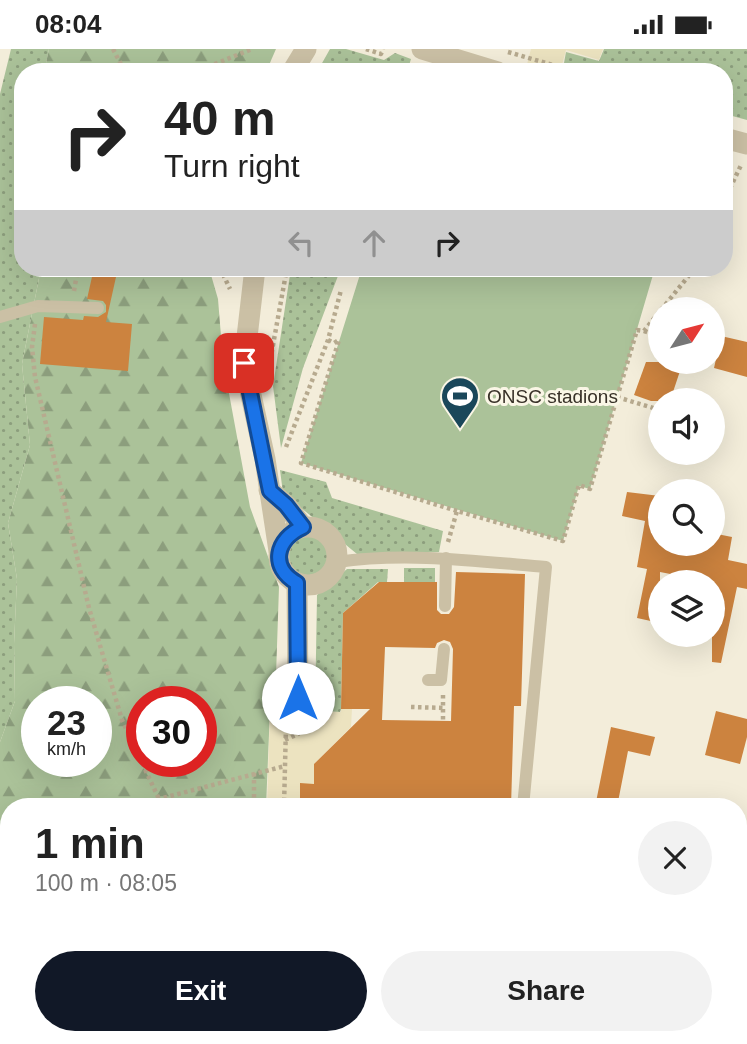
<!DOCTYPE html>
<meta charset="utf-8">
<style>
body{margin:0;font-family:Helvetica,sans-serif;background:#f2f2f2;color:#222;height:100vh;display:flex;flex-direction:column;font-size:26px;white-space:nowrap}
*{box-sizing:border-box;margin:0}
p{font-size:23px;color:#767676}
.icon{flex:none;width:38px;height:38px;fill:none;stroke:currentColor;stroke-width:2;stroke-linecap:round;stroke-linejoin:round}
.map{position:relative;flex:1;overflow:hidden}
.details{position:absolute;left:0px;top:749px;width:747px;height:247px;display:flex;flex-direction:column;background:#fff;border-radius:28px 28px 0 0;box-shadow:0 7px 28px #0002}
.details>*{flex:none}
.top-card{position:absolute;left:14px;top:14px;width:719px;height:214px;border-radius:28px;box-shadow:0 7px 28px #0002;background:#fff;color:#222;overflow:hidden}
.needle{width:46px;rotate:54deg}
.tools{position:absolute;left:648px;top:248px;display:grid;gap:14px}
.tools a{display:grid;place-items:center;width:77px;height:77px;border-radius:50%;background:#fff;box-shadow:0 7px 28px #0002;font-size:35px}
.speed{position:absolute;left:21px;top:637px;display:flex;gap:14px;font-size:35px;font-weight:700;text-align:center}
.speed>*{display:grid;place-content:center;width:91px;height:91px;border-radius:50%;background:#fff;box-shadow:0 7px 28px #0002;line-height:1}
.speed small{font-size:18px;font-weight:400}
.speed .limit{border:10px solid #d22;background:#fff;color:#111}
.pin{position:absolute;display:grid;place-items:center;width:60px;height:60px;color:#fff;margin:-30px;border-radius:14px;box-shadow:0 4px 10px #0006}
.me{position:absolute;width:77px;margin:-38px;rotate:0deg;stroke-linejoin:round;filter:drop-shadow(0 0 5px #0008)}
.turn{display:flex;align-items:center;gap:24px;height:147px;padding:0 35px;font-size:32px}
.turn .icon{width:91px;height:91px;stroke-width:2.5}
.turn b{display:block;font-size:49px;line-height:60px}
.lanes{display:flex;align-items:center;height:66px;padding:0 35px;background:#0003;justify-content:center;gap:35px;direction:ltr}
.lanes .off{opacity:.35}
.round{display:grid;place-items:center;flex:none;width:74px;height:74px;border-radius:37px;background:#f2f2f2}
.overview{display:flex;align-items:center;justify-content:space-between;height:119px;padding:0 35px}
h1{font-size:42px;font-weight:600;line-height:52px}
.button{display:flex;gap:14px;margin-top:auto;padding:14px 35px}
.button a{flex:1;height:80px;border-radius:42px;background:#111827;color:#fff;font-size:28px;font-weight:600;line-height:80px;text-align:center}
.button a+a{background:#f2f2f2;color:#222}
.status{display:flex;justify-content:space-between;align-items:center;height:49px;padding:0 35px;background:#fff;direction:ltr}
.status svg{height:19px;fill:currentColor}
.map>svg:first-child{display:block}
.grass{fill:url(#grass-dots)}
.forest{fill:url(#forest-firs);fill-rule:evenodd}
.garden{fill:#abc299}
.plaza{fill:#ece3c0}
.building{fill:#cc833f;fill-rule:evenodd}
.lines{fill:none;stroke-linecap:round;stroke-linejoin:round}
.path{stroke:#b7aa8f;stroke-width:4.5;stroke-dasharray:3.5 3.5;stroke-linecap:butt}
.lane{stroke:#cbc0a5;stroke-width:12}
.street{stroke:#cbc0a5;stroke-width:21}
.route-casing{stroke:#114b97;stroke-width:18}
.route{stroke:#1a73e8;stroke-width:12}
.labels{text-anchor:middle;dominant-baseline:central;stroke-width:6;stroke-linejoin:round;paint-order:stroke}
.poi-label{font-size:19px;fill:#373027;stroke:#faf6e6;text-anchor:start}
</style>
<div class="status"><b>08:04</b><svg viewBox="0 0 49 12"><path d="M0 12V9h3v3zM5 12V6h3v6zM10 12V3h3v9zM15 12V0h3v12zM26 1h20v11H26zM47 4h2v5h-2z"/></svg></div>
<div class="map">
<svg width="747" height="995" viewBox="0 0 747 995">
<defs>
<pattern id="grass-dots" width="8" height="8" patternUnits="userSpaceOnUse" patternTransform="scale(1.75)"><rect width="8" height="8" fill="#abc299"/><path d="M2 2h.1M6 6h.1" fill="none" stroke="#8c9e7d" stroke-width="1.8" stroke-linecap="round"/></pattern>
<pattern id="forest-firs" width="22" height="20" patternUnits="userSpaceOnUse" patternTransform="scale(1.75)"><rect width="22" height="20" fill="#abc299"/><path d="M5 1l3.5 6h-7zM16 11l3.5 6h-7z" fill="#8c9e7d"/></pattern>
</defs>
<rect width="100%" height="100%" fill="#f3edda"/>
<g class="grass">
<polygon points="11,0 49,0 44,23 23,23 23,219 41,219 22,315 30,396 8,474 17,530 14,595 15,652 0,693 0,45"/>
<polygon points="330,0 346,0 384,11 395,4 411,10 407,23 317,23"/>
<polygon points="604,0 747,0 747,71 725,65 724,23 585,23 567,17 564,14 566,3 599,12"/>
<polygon points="291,219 341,219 303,319 281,399 273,337"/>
<polygon points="280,421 326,433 332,449 443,482 439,503 357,505 283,444"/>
<circle cx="308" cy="508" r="21"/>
<rect x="404" y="519" width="31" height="14"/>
<polygon points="347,520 388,520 387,533 378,533 343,564 341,660 340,663 315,662 317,546"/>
</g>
<g class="forest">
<polygon points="49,0 276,0 266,23 44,23"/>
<path d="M41 219H209L218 250 223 312 250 458 279 538 275 656 270 661 266 758H9V987H293L295 995H0V693L15 652 14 595 17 530 8 474 30 396 22 315ZM37 653H96V712H37ZM142 653H201V712H142Z"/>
</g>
<polygon class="garden" points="362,219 655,219 590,440 579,437 563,492 301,414"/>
<g class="plaza">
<polygon points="531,0 603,0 599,11 566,1 560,23 525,23"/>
<polygon points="341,660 352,660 351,678 314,715 314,735 300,735 300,752 313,753 313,758 267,758 270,661 341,663"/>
</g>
<g class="building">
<polygon points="94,219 118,219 106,273 132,275 128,322 40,315 44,268 83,271 84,267 98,268 106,263 106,256 103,252 87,250"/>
<polygon points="721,287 747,293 747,328 714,319"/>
<polygon points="646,313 683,313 670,352 651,352 634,346"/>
<polygon points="627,443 660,447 660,495 712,495 712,484 732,488 728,511 747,515 747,540 737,538 721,614 712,613 712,533 660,523 660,574 637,569 647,520 637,518 645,472 622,467"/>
<path d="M456 523 525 525 521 657H514L511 758H313V753L300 752V734L314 735V715L370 660H341L343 564 379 533H437V561L441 565H449L454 558ZM444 591 450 593 453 600 451 672 382 671 385 598 435 599 437 594Z"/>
<polygon points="716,662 747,670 747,688 740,715 705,706"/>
<polygon points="611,678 655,688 650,707 628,702 617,758 595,758"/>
</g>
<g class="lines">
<g class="path">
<polyline points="113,0 125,23"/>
<polyline points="366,0 381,5 383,0"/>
<polyline points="508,3 577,23"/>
<polyline points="195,23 252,0"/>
<polyline points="724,152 742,114"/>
<polyline points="220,219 230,240"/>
<polyline points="74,242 78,219"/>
<polyline points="661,261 695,219"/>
<polyline points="35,275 32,298 35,328 89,559 122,671 159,750 156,758"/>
<polyline points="644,282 655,286"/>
<polyline points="328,291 334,294 339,291 301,414 457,462"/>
<polyline points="269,318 287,219"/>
<polyline points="617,348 660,361"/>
<polyline points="286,398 328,291 341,241"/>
<polyline points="448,493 457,462 563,492 579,436 590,440 637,281 644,282 660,262"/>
<polyline points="443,646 443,672"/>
<polyline points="411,658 445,659"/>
<polyline points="283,665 286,676 284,758"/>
<polyline points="285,691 298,685 299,668"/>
<polyline points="254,724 254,758"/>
<polyline points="145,758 159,750 285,717"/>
<polyline points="0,941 3,995"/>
<polyline points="119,987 124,995"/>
<polyline points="113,995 114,987"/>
</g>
<g class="lane">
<polyline points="0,268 38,257 98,259"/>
<path d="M337 513C406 503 476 512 546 518L523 758"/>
<polyline points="445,557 446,509"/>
<polyline points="428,631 441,631 444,600"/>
<polyline points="0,836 9,831"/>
<polyline points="525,987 527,995"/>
</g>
<g class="street">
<polyline points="422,0 498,23"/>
<polyline points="292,23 306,0"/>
<polyline points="724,89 747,95"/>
<polyline points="255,219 244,314 265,410 279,502"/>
<polyline points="269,441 286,456 303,478"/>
<circle cx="308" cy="507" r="29"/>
<polyline points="297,534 298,649"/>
<polyline points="315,987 318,995"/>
</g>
</g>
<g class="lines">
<defs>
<path id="route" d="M244 314 270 442 286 456 303 478C276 490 269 518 297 534L298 649"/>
</defs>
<use href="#route" class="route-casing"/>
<use href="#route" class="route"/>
</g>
<defs>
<symbol id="stadium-pin" viewBox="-11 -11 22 30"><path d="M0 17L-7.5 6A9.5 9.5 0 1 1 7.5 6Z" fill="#1a475a" stroke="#faf6e6"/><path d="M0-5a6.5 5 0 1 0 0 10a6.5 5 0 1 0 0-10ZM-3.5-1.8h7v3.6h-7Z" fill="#fff"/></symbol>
</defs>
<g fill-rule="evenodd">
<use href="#stadium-pin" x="438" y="325" width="44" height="60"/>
</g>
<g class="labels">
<g class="poi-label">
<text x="487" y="347">ONSC stadions</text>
</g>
</g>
</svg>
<div class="tools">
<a><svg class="needle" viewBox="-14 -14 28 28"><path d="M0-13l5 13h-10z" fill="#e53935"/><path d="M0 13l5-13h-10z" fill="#767676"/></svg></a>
<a><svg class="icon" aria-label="sound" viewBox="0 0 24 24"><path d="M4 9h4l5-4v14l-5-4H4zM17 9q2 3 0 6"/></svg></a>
<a><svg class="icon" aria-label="search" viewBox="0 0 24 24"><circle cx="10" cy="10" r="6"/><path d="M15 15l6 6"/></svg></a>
<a><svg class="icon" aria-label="layers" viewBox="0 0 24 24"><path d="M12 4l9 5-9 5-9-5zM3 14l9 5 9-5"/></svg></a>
</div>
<div class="speed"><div>23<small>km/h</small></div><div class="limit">30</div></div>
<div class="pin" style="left:244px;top:314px;background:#d93025"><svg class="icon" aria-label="arrive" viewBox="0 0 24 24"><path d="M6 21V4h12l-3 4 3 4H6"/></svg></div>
<svg class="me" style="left:298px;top:649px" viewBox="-20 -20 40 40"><circle r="19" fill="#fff"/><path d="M0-13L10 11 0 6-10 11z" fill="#1a73e8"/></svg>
<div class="top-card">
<div class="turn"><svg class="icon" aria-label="right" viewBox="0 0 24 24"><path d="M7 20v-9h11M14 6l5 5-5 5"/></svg><div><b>40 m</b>Turn right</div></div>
<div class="lanes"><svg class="icon off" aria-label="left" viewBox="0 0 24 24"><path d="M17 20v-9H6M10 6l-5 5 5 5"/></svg><svg class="icon off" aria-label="ahead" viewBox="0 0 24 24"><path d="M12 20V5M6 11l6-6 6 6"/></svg><svg class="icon" aria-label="right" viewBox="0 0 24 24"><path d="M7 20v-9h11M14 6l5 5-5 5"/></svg></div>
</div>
<section class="details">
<div class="overview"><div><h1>1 min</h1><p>100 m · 08:05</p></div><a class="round"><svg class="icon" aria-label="close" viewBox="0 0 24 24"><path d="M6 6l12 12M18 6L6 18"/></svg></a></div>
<div class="button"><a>Exit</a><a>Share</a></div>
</section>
</div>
